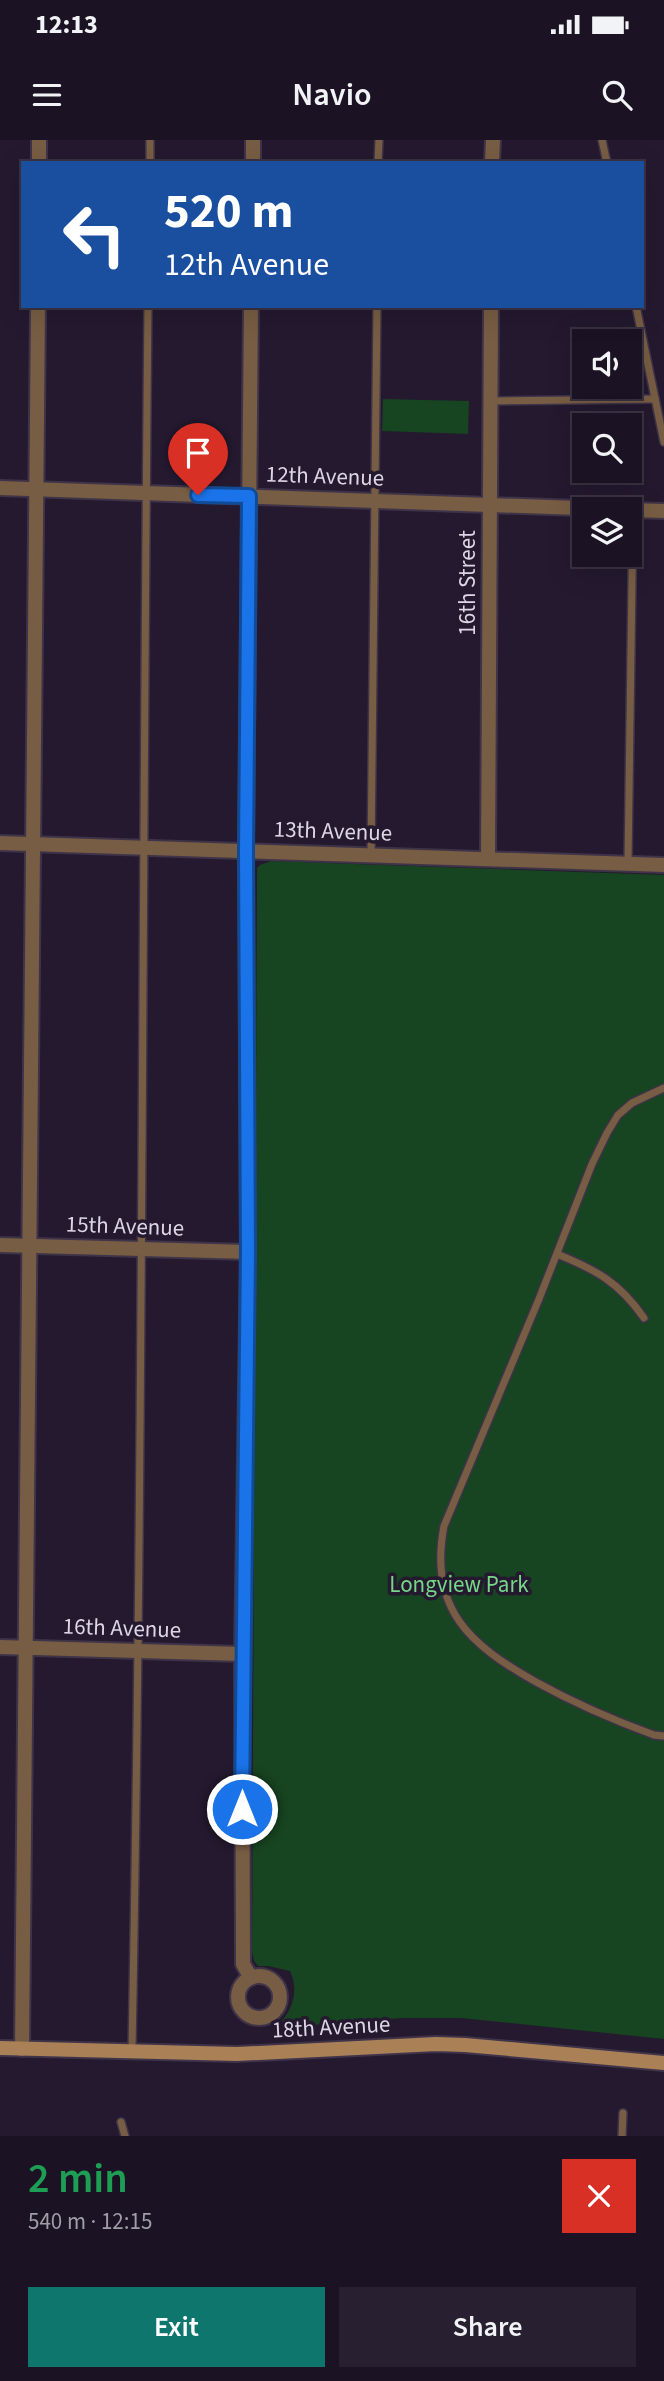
<!DOCTYPE html>
<meta charset="utf-8">
<style>
body{margin:0;font-family:"Source Sans 3",sans-serif;background:#282030;color:#f1f3f6;height:100vh;display:flex;flex-direction:column;font-size:26px;white-space:nowrap}
*{box-sizing:border-box;margin:0}
p{font-size:23px;color:#a09ea6}
.icon{flex:none;width:38px;height:38px;fill:none;stroke:currentColor;stroke-width:2;stroke-linecap:round;stroke-linejoin:round}
.map{position:relative;height:1996px;overflow:hidden}
.side{display:flex;flex-direction:column;background:#1b1323;flex:1}
.side>*{flex:none}
.hud{position:absolute;left:21px;top:21px;width:623px;height:147px;border-radius:0px;box-shadow:0 7px 28px #0002,0 0 0 2px #393241;background:#1a4fa0;color:#fff;overflow:hidden}
.controls{position:absolute;left:572px;top:189px;display:grid;gap:14px}
.controls a{display:grid;place-items:center;width:70px;height:70px;border-radius:0px;background:#1b1323;box-shadow:0 7px 28px #0002,0 0 0 2px #393241;font-size:35px}
.pin{position:absolute;display:grid;place-items:center;width:60px;height:60px;color:#fff;margin:-72px -30px;border-radius:50% 50% 50% 0;rotate:-45deg;box-shadow:0 0 7px #0007}
.pin .icon{rotate:45deg}
.me{position:absolute;width:77px;margin:-38px;rotate:0deg;stroke-linejoin:round;filter:drop-shadow(0 0 5px #0008)}
.turn{display:flex;align-items:center;gap:24px;height:147px;padding:0 28px;font-size:32px}
.turn .icon{width:91px;height:91px;stroke-width:2.5}
.turn b{display:block;font-size:49px;line-height:60px}
.round{display:grid;place-items:center;flex:none;width:74px;height:74px;border-radius:0px;background:#282030}
.head{display:flex;align-items:center;justify-content:space-between;height:119px;padding:0 28px}
h1{font-size:42px;font-weight:600;line-height:52px;color:#1e9e55}
.action{display:flex;gap:14px;margin-top:auto;padding:14px 28px}
.action a{flex:1;height:80px;border-radius:0px;background:#0f766e;color:#fff;font-size:28px;font-weight:600;line-height:80px;text-align:center}
.action a+a{background:#282030;color:#f1f3f6}
.status{display:flex;justify-content:space-between;align-items:center;height:49px;padding:0 35px;background:#1b1323;direction:ltr}
.status svg{height:19px;fill:currentColor}
header{display:flex;justify-content:space-between;align-items:center;height:91px;padding:0 28px;background:#1b1323;font-size:32px;font-weight:600}
.map>svg:first-child{display:block}
.green{fill:#174421}
.lines{fill:none;stroke-linecap:round;stroke-linejoin:round}
.lane-casing{stroke:#3e3348;stroke-width:10}
.street-casing{stroke:#3e3348;stroke-width:18}
.secondary-casing{stroke:#3e3348;stroke-width:18}
.lane{stroke:#775d43;stroke-width:7}
.street{stroke:#775d43;stroke-width:14}
.secondary{stroke:#aa8056;stroke-width:14}
.route-casing{stroke:#114b97;stroke-width:18}
.route{stroke:#1a73e8;stroke-width:12}
.labels{text-anchor:middle;dominant-baseline:central;stroke-width:7;stroke-linejoin:round;paint-order:stroke}
.street-label{font-size:23px;fill:#dcd6e5;stroke:#24192f}
.park-label{font-size:23px;fill:#76d788;stroke:#24192f}
</style>
<div class="status"><b>12:13</b><svg viewBox="0 0 49 12"><path d="M0 12V9h3v3zM5 12V6h3v6zM10 12V3h3v9zM15 12V0h3v12zM26 1h20v11H26zM47 4h2v5h-2z"/></svg></div>
<header><svg class="icon" aria-label="menu" viewBox="0 0 24 24"><path d="M4 6h16M4 12h16M4 18h16"/></svg>Navio<svg class="icon" aria-label="search" viewBox="0 0 24 24"><circle cx="10" cy="10" r="6"/><path d="M15 15l6 6"/></svg></header>
<div class="map">
<svg width="664" height="1996" viewBox="0 0 664 1996">
<rect width="100%" height="100%" fill="#24192f"/>
<g class="green">
<polygon points="383,259 469,261 468,294 382,291"/>
<path d="M271 721 664 735V1899L461 1878H403L338 1882 291 1888 279 1884C293 1870 299 1850 290 1831L268 1826H258L254 1821 252 1812 257 728 260 725Z"/>
</g>
<g class="lines">
<defs>
<g id="lane">
<polyline points="602,0 607,23"/>
<polyline points="150,23 150,0"/>
<polyline points="378,23 379,0"/>
<polyline points="636,166 664,302"/>
<polyline points="490,261 655,259"/>
<polyline points="371,715 377,166"/>
<polyline points="628,723 633,370"/>
<path d="M664 948 632 963 618 975 607 993 592 1024 539 1159 444 1386C428 1469 470 1505 536 1542 574 1563 613 1580 654 1595L664 1596"/>
<path d="M557 1114C596 1130 619 1142 644 1178"/>
<path d="M132 1910C143 1329 142 748 148 166"/>
<polyline points="121,1982 125,1996"/>
<polyline points="622,1996 623,1973"/>
</g>
<g id="street">
<polyline points="39,23 39,0"/>
<polyline points="253,23 253,0"/>
<polyline points="492,23 493,0"/>
<polyline points="0,348 606,369"/>
<polyline points="630,370 664,371"/>
<polyline points="0,703 664,725"/>
<polyline points="488,719 491,166"/>
<polyline points="0,1105 248,1112"/>
<polyline points="0,1507 242,1514"/>
<circle cx="259" cy="1857" r="21"/>
<polyline points="251,1838 243,1824 242,1514 248,1112 246,711 251,166"/>
<polyline points="22,1909 38,166"/>
</g>
<polyline id="secondary" points="0,1908 237,1914 436,1904 465,1905 664,1923"/>
</defs>
<use href="#lane" class="lane-casing"/>
<use href="#street" class="street-casing"/>
<use href="#secondary" class="secondary-casing"/>
<use href="#lane" class="lane"/>
<use href="#street" class="street"/>
<use href="#secondary" class="secondary"/>
</g>
<g class="lines">
<defs>
<polyline id="route" points="198,355 249,356 246,711 248,1112 242,1669"/>
</defs>
<use href="#route" class="route-casing"/>
<use href="#route" class="route"/>
</g>
<g class="labels">
<g class="street-label">
<text transform="translate(325 336) rotate(2)">12th Avenue</text>
<text transform="translate(467 443) rotate(-90)">16th Street</text>
<text transform="translate(333 691) rotate(2)">13th Avenue</text>
<text transform="translate(125 1086) rotate(2)">15th Avenue</text>
<text transform="translate(122 1488) rotate(2)">16th Avenue</text>
<text transform="translate(331 1887) rotate(-3)">18th Avenue</text>
</g>
<g class="park-label">
<text x="459" y="1444">Longview Park</text>
</g>
</g>
</svg>
<div class="controls">
<a><svg class="icon" aria-label="sound" viewBox="0 0 24 24"><path d="M4 9h4l5-4v14l-5-4H4zM17 9q2 3 0 6"/></svg></a>
<a><svg class="icon" aria-label="search" viewBox="0 0 24 24"><circle cx="10" cy="10" r="6"/><path d="M15 15l6 6"/></svg></a>
<a><svg class="icon" aria-label="layers" viewBox="0 0 24 24"><path d="M12 4l9 5-9 5-9-5zM3 14l9 5 9-5"/></svg></a>
</div>
<div class="pin" style="left:198px;top:355px;background:#d93025"><svg class="icon" aria-label="arrive" viewBox="0 0 24 24"><path d="M6 21V4h12l-3 4 3 4H6"/></svg></div>
<svg class="me" style="left:242px;top:1669px" viewBox="-20 -20 40 40"><circle r="17" fill="#1a73e8" stroke="#fff" stroke-width="3"/><path d="M0-11L8 9 0 5-8 9z" fill="#fff"/></svg>
<div class="hud">
<div class="turn"><svg class="icon" aria-label="left" viewBox="0 0 24 24"><path d="M17 20v-9H6M10 6l-5 5 5 5"/></svg><div><b>520 m</b>12th Avenue</div></div>
</div>
</div>
<section class="side">
<div class="head"><div><h1>2 min</h1><p>540 m · 12:15</p></div><a class="round" style="background:#d93025;color:#fff"><svg class="icon" aria-label="close" viewBox="0 0 24 24"><path d="M6 6l12 12M18 6L6 18"/></svg></a></div>
<div class="action"><a>Exit</a><a>Share</a></div>
</section>
